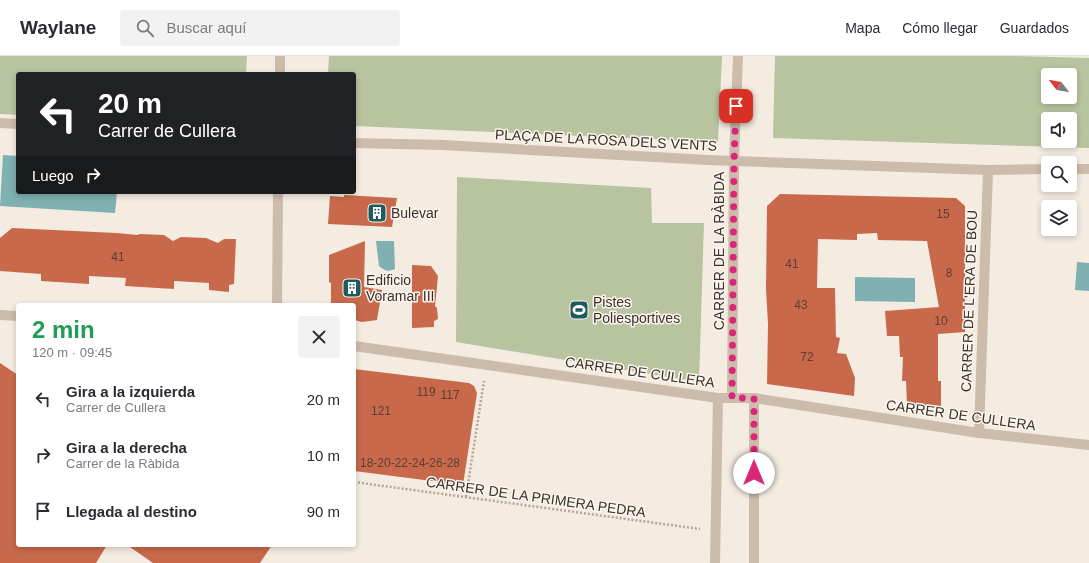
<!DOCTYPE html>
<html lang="es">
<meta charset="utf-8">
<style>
body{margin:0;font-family:Helvetica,sans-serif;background:#f2f2f3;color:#2b2b33;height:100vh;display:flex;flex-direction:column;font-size:15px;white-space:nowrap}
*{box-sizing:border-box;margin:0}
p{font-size:13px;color:#7c7c81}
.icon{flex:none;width:22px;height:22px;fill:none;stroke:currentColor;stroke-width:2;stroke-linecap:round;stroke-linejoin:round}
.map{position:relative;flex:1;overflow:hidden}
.drawer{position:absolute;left:16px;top:247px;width:340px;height:244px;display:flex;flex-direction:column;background:#fff;border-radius:4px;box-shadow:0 2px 6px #0003}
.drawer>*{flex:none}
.banner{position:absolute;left:16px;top:16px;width:340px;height:122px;border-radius:4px;box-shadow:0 2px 6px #0003;background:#202124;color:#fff;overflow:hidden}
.needle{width:26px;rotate:301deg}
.fabs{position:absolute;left:1041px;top:12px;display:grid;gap:8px}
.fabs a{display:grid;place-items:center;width:36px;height:36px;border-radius:4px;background:#fff;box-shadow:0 2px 6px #0003;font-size:20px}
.pin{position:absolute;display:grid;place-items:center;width:34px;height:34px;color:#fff;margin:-17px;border-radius:8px;box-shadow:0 2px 6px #0006}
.me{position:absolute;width:44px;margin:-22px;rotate:0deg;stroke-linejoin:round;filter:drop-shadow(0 0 3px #0008)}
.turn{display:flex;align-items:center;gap:14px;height:84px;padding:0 16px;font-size:18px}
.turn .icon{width:52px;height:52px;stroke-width:2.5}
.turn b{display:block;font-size:28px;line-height:34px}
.then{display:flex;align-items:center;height:38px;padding:0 16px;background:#0003;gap:8px;font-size:15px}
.round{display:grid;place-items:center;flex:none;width:42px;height:42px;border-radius:4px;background:#f2f2f3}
.headline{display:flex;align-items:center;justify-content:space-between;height:68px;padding:0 16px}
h1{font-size:24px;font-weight:800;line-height:30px;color:#1e9e55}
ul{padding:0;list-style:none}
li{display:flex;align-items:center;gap:12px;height:56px;padding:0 16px}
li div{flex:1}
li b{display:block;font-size:15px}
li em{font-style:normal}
header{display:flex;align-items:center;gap:24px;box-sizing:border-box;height:56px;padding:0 20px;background:#fff;border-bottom:1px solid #e1e1e2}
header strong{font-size:19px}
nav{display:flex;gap:22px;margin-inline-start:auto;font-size:14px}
.search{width:280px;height:36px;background:#f2f2f3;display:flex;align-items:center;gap:10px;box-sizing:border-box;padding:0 14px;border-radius:4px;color:#7c7c81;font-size:15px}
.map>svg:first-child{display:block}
.green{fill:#b8c4a0;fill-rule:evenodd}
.water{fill:#7fb0b2}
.building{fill:#c8694b}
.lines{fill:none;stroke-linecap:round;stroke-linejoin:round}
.path{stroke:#b9a596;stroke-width:2.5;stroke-dasharray:2 2;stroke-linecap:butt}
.street{stroke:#cdbbac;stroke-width:10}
.route{stroke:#db2777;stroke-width:7;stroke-dasharray:0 12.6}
.labels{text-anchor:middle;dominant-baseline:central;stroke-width:3;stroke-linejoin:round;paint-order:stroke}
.number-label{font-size:12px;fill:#5e3e33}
.street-label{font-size:14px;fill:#3b302b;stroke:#fbf5ee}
.poi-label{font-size:14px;fill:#3b302b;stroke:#fbf5ee;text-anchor:start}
</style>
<header>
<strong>Waylane</strong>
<div class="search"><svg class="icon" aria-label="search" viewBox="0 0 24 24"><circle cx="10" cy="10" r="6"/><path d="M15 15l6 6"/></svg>Buscar aquí</div>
<nav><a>Mapa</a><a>Cómo llegar</a><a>Guardados</a></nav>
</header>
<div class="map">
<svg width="1089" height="507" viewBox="0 0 1089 507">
<rect width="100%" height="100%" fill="#f4ebe1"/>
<g class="green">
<polygon points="0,0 247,0 246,18 18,18 18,59 0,58"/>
<polygon points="329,0 722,0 718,86 354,70 354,18 328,18"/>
<path d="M775 0H1013L1089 2V92L773 82ZM1048 19H1070V41H1048ZM1048 63H1070V85H1048Z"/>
<polygon points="457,121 651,132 652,167 704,167 699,326 456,286"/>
</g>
<g class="water">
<polygon points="3,99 18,100 18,136 117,136 115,157 0,150"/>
<path d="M376 185H394L395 213C388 216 385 215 379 210Z"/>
<polygon points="1077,206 1089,207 1089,235 1075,234"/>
<polygon points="855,221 915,222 915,246 855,245"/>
</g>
<g class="building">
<polygon points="780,138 956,142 965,150 965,276 938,278 938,325 941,325 941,352 907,348 906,325 902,325 903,301 900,301 899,280 887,280 885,255 939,251 927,185 878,184 877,177 857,178 857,184 818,183 817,232 835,232 836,281 840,282 837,297 846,298 855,322 854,340 767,328 768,268 766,233 767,150"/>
<polygon points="344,139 397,142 392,171 328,168 330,140 344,141"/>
<polygon points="12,172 116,177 138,179 139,178 164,179 173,185 181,181 206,182 218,187 224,183 236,183 234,228 229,229 229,236 209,234 209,227 174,225 174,233 125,230 126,222 89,220 89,228 41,225 41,218 0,215 0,182"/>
<polygon points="365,185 364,231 382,234 377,264 362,266 354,264 354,249 331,249 331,227 329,226 329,199"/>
<polygon points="412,209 431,210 438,220 435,250 437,252 438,263 434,265 434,271 412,272"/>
<polygon points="0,307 18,319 18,489 107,489 96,507 0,507"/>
<polygon points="354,313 469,327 474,330 477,337 463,429 354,415"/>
<polygon points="127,489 272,489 260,507 153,507"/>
</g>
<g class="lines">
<g class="path">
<polyline points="354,426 700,473"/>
<polyline points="466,441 484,325"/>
</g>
<g class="street">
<polyline points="280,18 280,0"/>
<polyline points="0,67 18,68"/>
<polyline points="354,87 443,89 708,104 988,114 1048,113"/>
<polyline points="1070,113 1089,113"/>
<polyline points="277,249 278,136"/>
<polyline points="0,259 18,260"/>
<polyline points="354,290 718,342 754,342 979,377 1089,389"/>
<polyline points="732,342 734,105 738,0"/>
<polyline points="754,342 754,507"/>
<polyline points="979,377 988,114"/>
<polyline points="715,507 718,342"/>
</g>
</g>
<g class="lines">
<polyline class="route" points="736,50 734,105 732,342 754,342 754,417"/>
</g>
<defs>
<symbol id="building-square" viewBox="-11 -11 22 22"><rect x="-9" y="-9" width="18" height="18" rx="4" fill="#1f5a5e" stroke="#fbf5ee"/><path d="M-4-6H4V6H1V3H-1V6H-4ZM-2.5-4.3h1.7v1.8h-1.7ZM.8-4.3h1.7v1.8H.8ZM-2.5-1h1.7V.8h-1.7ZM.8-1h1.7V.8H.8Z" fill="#fff"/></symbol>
<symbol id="stadium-square" viewBox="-11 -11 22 22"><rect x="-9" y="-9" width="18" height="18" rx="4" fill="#1f5a5e" stroke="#fbf5ee"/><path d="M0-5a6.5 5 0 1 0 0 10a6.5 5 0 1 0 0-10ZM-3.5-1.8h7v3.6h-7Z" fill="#fff"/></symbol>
</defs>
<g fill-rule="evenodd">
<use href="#building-square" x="366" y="146" width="22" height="22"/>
<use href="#building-square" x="341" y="221" width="22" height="22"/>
<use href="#stadium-square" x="568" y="243" width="22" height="22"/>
</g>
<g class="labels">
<g class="number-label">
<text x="943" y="158">15</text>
<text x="118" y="201">41</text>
<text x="792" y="208">41</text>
<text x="949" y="217">8</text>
<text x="801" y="249">43</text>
<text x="941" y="265">10</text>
<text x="807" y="301">72</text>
<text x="426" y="336">119</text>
<text x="450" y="339">117</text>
<text x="381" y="355">121</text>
<text x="410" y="407">18-20-22-24-26-28</text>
</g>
<g class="street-label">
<text transform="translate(606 84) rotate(3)">PLAÇA DE LA ROSA DELS VENTS</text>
<text transform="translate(719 195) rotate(-90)">CARRER DE LA RÀBIDA</text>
<text transform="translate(969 245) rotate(-88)">CARRER DE L'ERA DE BOU</text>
<text transform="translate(640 316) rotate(8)">CARRER DE CULLERA</text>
<text transform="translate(961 359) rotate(8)">CARRER DE CULLERA</text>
<text transform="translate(536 441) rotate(8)">CARRER DE LA PRIMERA PEDRA</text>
</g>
<g class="poi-label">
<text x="391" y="157">Bulevar</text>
<text x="366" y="224">Edificio<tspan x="366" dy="16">Voramar III</tspan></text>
<text x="593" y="246">Pistes<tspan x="593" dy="16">Poliesportives</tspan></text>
</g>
</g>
</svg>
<div class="fabs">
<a><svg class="needle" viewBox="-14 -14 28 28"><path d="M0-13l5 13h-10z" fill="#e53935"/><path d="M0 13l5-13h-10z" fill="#7c7c81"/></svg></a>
<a><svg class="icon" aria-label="sound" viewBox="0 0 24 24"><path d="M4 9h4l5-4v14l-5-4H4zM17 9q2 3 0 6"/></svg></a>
<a><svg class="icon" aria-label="search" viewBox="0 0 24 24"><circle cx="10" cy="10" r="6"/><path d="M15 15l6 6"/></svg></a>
<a><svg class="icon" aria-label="layers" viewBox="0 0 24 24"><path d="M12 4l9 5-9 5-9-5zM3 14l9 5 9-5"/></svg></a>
</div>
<div class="pin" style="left:736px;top:50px;background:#d93025"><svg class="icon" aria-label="arrive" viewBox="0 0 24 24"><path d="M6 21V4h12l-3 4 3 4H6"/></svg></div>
<svg class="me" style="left:754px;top:417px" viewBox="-20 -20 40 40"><circle r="19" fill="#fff"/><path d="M0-13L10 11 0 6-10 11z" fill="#db2777"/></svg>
<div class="banner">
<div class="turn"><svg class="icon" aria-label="left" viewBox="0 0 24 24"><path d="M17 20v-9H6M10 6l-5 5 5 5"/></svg><div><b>20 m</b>Carrer de Cullera</div></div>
<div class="then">Luego<svg class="icon" aria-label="right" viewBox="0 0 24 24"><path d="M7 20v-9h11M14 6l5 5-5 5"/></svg></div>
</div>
<section class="drawer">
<div class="headline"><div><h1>2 min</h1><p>120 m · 09:45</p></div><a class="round"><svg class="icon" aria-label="close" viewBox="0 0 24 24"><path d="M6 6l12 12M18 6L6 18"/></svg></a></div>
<ul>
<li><svg class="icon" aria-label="left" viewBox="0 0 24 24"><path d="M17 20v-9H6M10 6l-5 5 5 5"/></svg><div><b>Gira a la izquierda</b><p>Carrer de Cullera</p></div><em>20 m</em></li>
<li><svg class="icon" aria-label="right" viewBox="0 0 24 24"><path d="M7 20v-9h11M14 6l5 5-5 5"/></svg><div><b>Gira a la derecha</b><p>Carrer de la Ràbida</p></div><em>10 m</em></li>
<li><svg class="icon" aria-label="arrive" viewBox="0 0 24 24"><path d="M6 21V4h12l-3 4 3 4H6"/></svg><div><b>Llegada al destino</b></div><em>90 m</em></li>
</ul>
</section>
</div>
